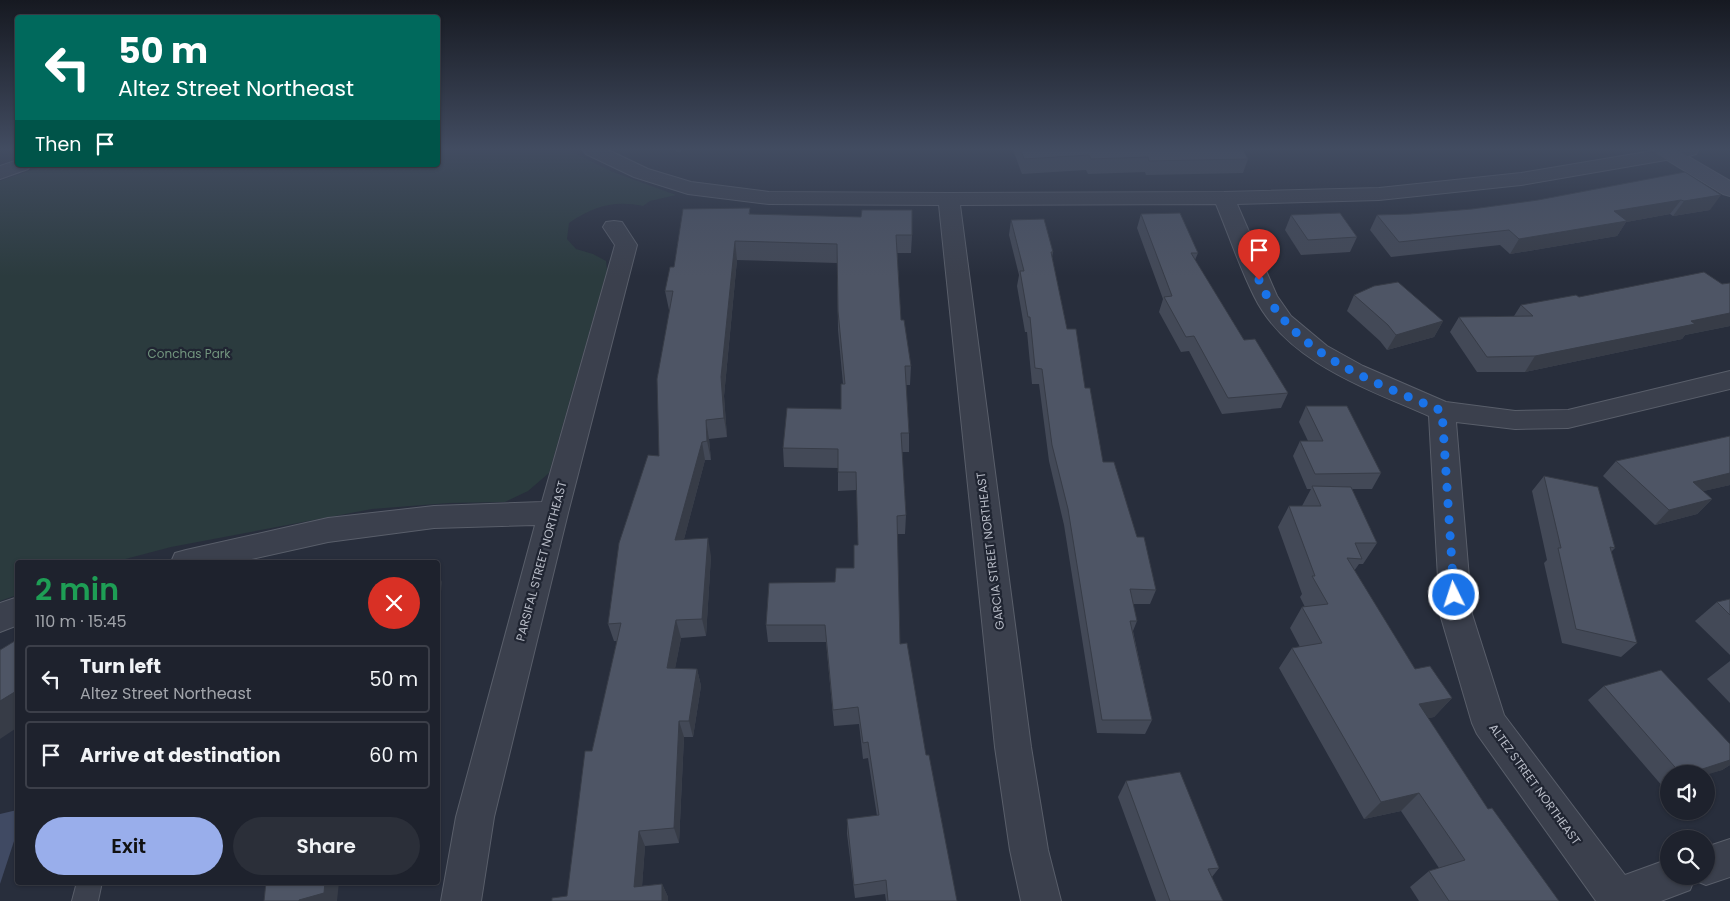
<!DOCTYPE html>
<meta charset="utf-8">
<style>
body{margin:0;font-family:Poppins,sans-serif;background:#2b2f39;color:#f1f3f6;height:100vh;display:flex;flex-direction:column;font-size:19px;white-space:nowrap}
*{box-sizing:border-box;margin:0}
p{font-size:16px;color:#a1a4aa}
.icon{flex:none;width:28px;height:28px;fill:none;stroke:currentColor;stroke-width:2;stroke-linecap:round;stroke-linejoin:round}
.map{position:relative;flex:1;overflow:hidden}
.panel{position:absolute;left:15px;top:560px;width:425px;height:325px;display:flex;flex-direction:column;background:#1e222d;border-radius:5px;box-shadow:0 1px 4px #0004,0 0 0 1px #3c3f49}
.panel>*{flex:none}
.hud{position:absolute;left:15px;top:15px;width:425px;height:152px;border-radius:5px;box-shadow:0 1px 4px #0004,0 0 0 1px #3c3f49;background:#00695c;color:#fff;overflow:hidden}
.tools{position:absolute;left:1660px;top:765px;display:grid;gap:10px}
.tools a{display:grid;place-items:center;width:55px;height:55px;border-radius:50%;background:#1e222d;box-shadow:0 1px 4px #0004,0 0 0 1px #3c3f49;font-size:25px}
.pin{position:absolute;display:grid;place-items:center;width:42px;height:42px;color:#fff;margin:-51px -21px;border-radius:50% 50% 50% 0;rotate:-45deg;box-shadow:0 0 5px #0007}
.pin .icon{rotate:45deg}
.me{position:absolute;width:55px;margin:-28px;rotate:356deg;stroke-linejoin:round;filter:drop-shadow(0 0 4px #0008)}
.turn{display:flex;align-items:center;gap:18px;height:105px;padding:0 20px;font-size:22px}
.turn .icon{width:65px;height:65px;stroke-width:2.5}
.turn b{display:block;font-size:35px;line-height:42px}
.then{display:flex;align-items:center;height:48px;padding:0 20px;background:#0003;gap:10px;font-size:19px}
.round{display:grid;place-items:center;flex:none;width:52px;height:52px;border-radius:26px;background:#2b2f39}
.summary{display:flex;align-items:center;justify-content:space-between;height:85px;padding:0 20px}
h1{font-size:30px;font-weight:600;line-height:38px;color:#1e9e55}
.primary-button{display:flex;gap:10px;margin-top:auto;padding:10px 20px}
.primary-button a{flex:1;height:58px;border-radius:30px;background:#99aeeb;color:#111;font-size:20px;font-weight:600;line-height:58px;text-align:center}
.primary-button a+a{background:#2b2f39;color:#f1f3f6}
ul{padding:0;list-style:none}
li{display:flex;align-items:center;gap:15px;height:68px;margin:0 10px 8px;padding:0 10px;border:2px solid #3c3f49;border-radius:5px}
li div{flex:1}
li b{display:block;font-size:19px}
li em{font-style:normal}
.map>svg:first-child{display:block}
.green{fill:#2b3b3e}
.water{fill:#404a63}
.lines{fill:none;stroke-linecap:round;stroke-linejoin:round}
.lane-casing{stroke:#595e6a;stroke-width:2}
.street-casing{stroke:#595e6a;stroke-width:2}
.secondary-casing{stroke:#595e6a;stroke-width:2}
.lane{fill:#3b404d;fill-rule:evenodd}
.street{fill:#3b404d;fill-rule:evenodd}
.secondary{fill:#4a4f5f;fill-rule:evenodd}
.wall{fill:#434957}
.shaded-wall{fill:#373c47}
.building{fill:#4e5565;stroke:#373c47}
.route{stroke:#1a73e8;stroke-width:9;stroke-dasharray:0 16.2}
.labels{text-anchor:middle;dominant-baseline:central;stroke-width:4.5;stroke-linejoin:round;paint-order:stroke}
.park-label{font-size:12px;fill:#72957e;stroke:#202532}
.street-label{font-size:12px;fill:#b8bcc7;stroke:#202532}
</style>
<div class="map">
<svg width="1730" height="901" viewBox="0 0 1730 901">
<rect width="100%" height="100%" fill="#282e3c"/>
<path class="green" d="M438 150H568L613 172 676 195 650 201 643 206C613 200 593 207 569 223L567 239 576 249 593 254 606 261 607 270 549 473 528 491 505 502 449 503 372 509 171 547 114 562H18L17 595 0 601V181L46 165H438Z"/>
<polygon class="water" points="17,810 17,832 0,884 0,814"/>
<g class="lines">
<defs>
<polygon id="lane" points="77,882 102,882 98,901 72,901"/>
<g id="street">
<path d="M583 150H608L648 169 691 182 769 192 949 193 1224 192 1379 188 1521 173 1658 150H1698L1696 154 1689 156 1521 185 1379 200 1237 204 1277 296 1291 316 1327 346 1363 366 1446 402 1515 411 1568 410 1730 371V389L1568 428 1515 429 1456 422 1472 614 1504 715 1625 875 1669 859V876H1706V847L1730 839V877L1706 885 1694 880 1690 890 1661 901H1596L1477 734 1472 723 1440 614 1429 416C1366 388 1286 362 1254 296 1239 266 1229 235 1216 204L960 205 1031 747 1048 850 1061 901H1021L1010 850 995 747 939 205 769 204 688 194 634 177 586 154Z"/>
<polygon points="18,160 18,165 31,165 28,169 0,179 0,166"/>
<polygon points="614,221 622,222 637,245 568,513 494,817 481,901 441,901 456,817 535,525 434,528 328,542 238,562 171,562 175,553 186,550 328,518 434,506 542,502 615,245 603,227 606,222"/>
<polygon points="18,597 18,625 0,632 0,603"/>
</g>
<polygon id="secondary" points="1654,150 1677,150 1730,181 1730,196 1723,194 1657,154"/>
</defs>
<use href="#lane" class="lane-casing"/>
<use href="#street" class="street-casing"/>
<use href="#secondary" class="secondary-casing"/>
<use href="#lane" class="lane"/>
<use href="#street" class="street"/>
<use href="#secondary" class="secondary"/>
</g>
<g class="wall">
<polygon points="672,150 683,150 679,152"/>
<polygon points="1013,150 1243,150 1248,159 1243,173 1146,175 1145,172 1088,174 1086,170 1022,174"/>
<polygon points="1685,172 1710,210 1673,216 1670,214 1626,222 1617,236 1510,254 1500,245 1391,257 1370,230 1377,215 1410,214 1472,209 1538,200"/>
<polygon points="750,208 750,214 912,235 911,253 897,253 901,320 911,366 910,385 906,385 909,433 909,452 902,452 906,515 905,534 897,534 900,644 926,755 957,901 886,901 885,894 855,898 847,834 847,819 877,816 868,758 863,759 859,724 834,726 826,642 768,642 766,625 835,582 854,568 858,545 857,490 838,491 838,468 784,467 783,448 841,409 843,384 838,330 837,263 737,260 724,396 727,437 709,439 711,460 705,460 684,539 711,556 706,636 681,638 675,668 697,669 701,686 693,737 684,737 679,843 645,846 642,886 662,884 668,897 567,896 592,751 617,641 614,641 608,624 659,456 670,310 669,310 665,291 674,267"/>
<polygon points="1141,214 1198,253 1195,260 1244,340 1288,393 1281,408 1222,414 1189,351 1181,352 1159,312 1163,299 1137,228"/>
<polygon points="1291,215 1357,237 1350,252 1301,255 1285,230"/>
<polygon points="1011,220 1053,252 1052,257 1067,329 1085,388 1103,462 1137,537 1156,590 1150,604 1133,604 1137,621 1133,631 1152,720 1145,734 1097,733 1064,525 1049,461 1039,384 1032,384 1027,332 1025,332 1017,286 1019,275 1009,235"/>
<polygon points="1730,283 1730,326 1685,335 1682,339 1525,372 1477,372 1450,332 1459,317 1514,316 1521,305 1579,297 1722,284"/>
<polygon points="1354,295 1443,321 1434,337 1387,350 1380,341 1347,311"/>
<polygon points="1306,406 1381,473 1372,489 1352,489 1377,543 1363,564 1359,564 1354,571 1415,669 1452,698 1434,717 1428,718 1488,809 1559,901 1419,901 1410,887 1429,871 1439,868 1401,811 1364,819 1279,668 1292,648 1300,647 1290,628 1302,607 1305,607 1300,597 1302,594 1278,527 1289,506 1302,506 1311,489 1307,489 1293,456 1300,441 1308,441 1299,422"/>
<polygon points="1730,436 1730,485 1703,491 1712,499 1697,514 1655,525 1603,476 1616,461"/>
<polygon points="1544,476 1615,548 1611,552 1637,643 1621,657 1562,643 1544,563 1547,560 1532,491"/>
<polygon points="1730,599 1730,655 1695,621 1717,602"/>
<polygon points="1730,661 1730,703 1707,679"/>
<polygon points="1604,686 1730,744 1730,765 1722,770 1706,774 1669,774 1669,786 1664,788 1588,700"/>
<polygon points="1126,781 1219,868 1212,877 1223,901 1156,901 1118,797"/>
</g>
<g class="shaded-wall">
<polygon points="1721,195 1710,210 1673,216 1684,201"/>
<polygon points="1681,200 1670,214 1626,222 1617,236 1510,254 1519,239 1614,211"/>
<polygon points="735,241 737,260 724,396 727,437 724,418 721,377"/>
<polygon points="1730,313 1730,326 1685,335 1682,339 1525,372 1535,356 1691,321"/>
<polygon points="1443,321 1434,337 1387,350 1396,335"/>
<polygon points="706,420 709,439 711,460 707,441"/>
<polygon points="702,442 705,460 679,558 675,540"/>
<polygon points="1730,473 1730,485 1678,497 1693,482"/>
<polygon points="1712,499 1697,514 1655,525 1669,510"/>
<polygon points="708,538 711,556 706,636 702,619"/>
<polygon points="438,574 442,582 438,621"/>
<polygon points="676,620 681,638 672,685 667,668"/>
<polygon points="697,669 701,686 693,737 689,721"/>
<polygon points="18,690 18,727 0,739 0,701"/>
<polygon points="1452,698 1434,717 1402,724 1419,704"/>
<polygon points="679,721 684,737 679,843 674,828"/>
<polygon points="1730,760 1730,765 1722,770 1706,775 1706,774 1687,774"/>
<polygon points="1419,793 1401,811 1364,819 1381,802"/>
<polygon points="639,831 645,846 641,901 634,887"/>
<polygon points="325,882 339,882 337,901 299,901 299,900"/>
<polygon points="662,884 668,897 668,901 662,901"/>
</g>
<g class="building">
<polygon points="1021,150 1243,150 1248,159 1149,161 1148,157 1091,159 1089,155 1024,159"/>
<polygon points="1685,172 1721,195 1684,201 1681,200 1614,211 1627,221 1519,239 1509,230 1399,242 1377,215 1410,214 1472,209 1538,200"/>
<polygon points="750,208 749,214 861,217 862,210 912,210 912,235 896,235 901,320 904,320 911,366 905,366 909,433 901,433 906,515 897,516 900,644 907,643 926,755 929,755 957,901 888,901 886,880 854,885 847,819 879,815 868,742 863,743 858,707 833,710 825,625 766,625 769,583 835,582 836,568 854,568 854,545 858,545 856,472 838,472 838,449 783,448 787,408 841,409 841,384 845,384 838,311 837,244 735,241 721,377 724,418 706,420 707,441 702,442 675,540 708,538 702,619 676,620 667,668 697,669 689,721 679,721 674,828 639,831 634,887 662,884 662,901 552,901 552,898 567,896 585,751 592,751 621,623 608,624 619,543 648,455 659,456 657,379 673,291 665,291 670,267 674,267 683,209"/>
<polygon points="1180,213 1198,253 1191,253 1244,340 1255,339 1288,393 1228,398 1194,336 1186,337 1164,297 1172,296 1141,214"/>
<polygon points="1340,213 1357,237 1308,240 1291,215"/>
<polygon points="1044,219 1053,252 1051,252 1067,329 1076,329 1085,388 1090,388 1103,462 1114,462 1137,537 1144,537 1156,590 1130,589 1137,621 1130,621 1152,720 1102,720 1068,509 1052,445 1042,369 1035,368 1030,317 1028,317 1020,271 1024,271 1011,220"/>
<polygon points="1704,272 1722,284 1730,283 1730,313 1691,321 1695,324 1535,356 1487,357 1459,317 1533,316 1521,305 1576,295 1579,297"/>
<polygon points="1398,282 1443,321 1396,335 1388,325 1354,295 1374,286"/>
<polygon points="1306,406 1347,406 1381,473 1315,474 1300,441 1323,441"/>
<polygon points="1730,436 1730,473 1693,482 1712,499 1669,510 1616,461"/>
<polygon points="1544,476 1598,487 1615,548 1610,547 1637,643 1576,629 1558,548 1561,548"/>
<polygon points="1312,486 1351,487 1377,543 1355,543 1362,559 1347,558 1415,669 1430,666 1452,698 1419,704 1488,809 1492,808 1559,901 1449,901 1429,871 1465,860 1419,793 1381,802 1292,648 1322,643 1302,607 1328,604 1312,576 1315,576 1289,506 1321,506"/>
<polygon points="1730,599 1730,615 1717,602"/>
<polygon points="18,639 18,690 0,701 0,650"/>
<polygon points="1661,670 1730,744 1730,760 1687,774 1681,774 1604,686"/>
<polygon points="1180,772 1219,868 1208,869 1223,901 1170,901 1126,781"/>
<polygon points="266,882 325,882 324,893 299,900 299,901 264,901"/>
</g>
<linearGradient id="sky" x2="0" y2="1"><stop stop-color="#161921"/><stop offset="0.54" stop-color="#424c61"/><stop offset="1" stop-color="#424c61" stop-opacity="0"/></linearGradient>
<rect width="1730" height="276" fill="url(#sky)"/>
<g class="lines">
<path class="route" d="M1259 280C1291 355 1373 381 1442 411L1454 595"/>
</g>
<g class="labels">
<g class="park-label">
<text x="189" y="353">Conchas Park</text>
</g>
<g class="street-label">
<text transform="translate(990 551) rotate(-97)">GARCIA STREET NORTHEAST</text>
<text transform="translate(541 561) rotate(-75)">PARSIFAL STREET NORTHEAST</text>
<text transform="translate(1535 784) rotate(54)">ALTEZ STREET NORTHEAST</text>
</g>
</g>
</svg>
<div class="tools">
<a><svg class="icon" aria-label="sound" viewBox="0 0 24 24"><path d="M4 9h4l5-4v14l-5-4H4zM17 9q2 3 0 6"/></svg></a>
<a><svg class="icon" aria-label="search" viewBox="0 0 24 24"><circle cx="10" cy="10" r="6"/><path d="M15 15l6 6"/></svg></a>
</div>
<div class="pin" style="left:1259px;top:280px;background:#d93025"><svg class="icon" aria-label="arrive" viewBox="0 0 24 24"><path d="M6 21V4h12l-3 4 3 4H6"/></svg></div>
<svg class="me" style="left:1454px;top:595px" viewBox="-20 -20 40 40"><circle r="17" fill="#1a73e8" stroke="#fff" stroke-width="3"/><path d="M0-11L8 9 0 5-8 9z" fill="#fff"/></svg>
<div class="hud">
<div class="turn"><svg class="icon" aria-label="left" viewBox="0 0 24 24"><path d="M17 20v-9H6M10 6l-5 5 5 5"/></svg><div><b>50 m</b>Altez Street Northeast</div></div>
<div class="then">Then<svg class="icon" aria-label="arrive" viewBox="0 0 24 24"><path d="M6 21V4h12l-3 4 3 4H6"/></svg></div>
</div>
<section class="panel">
<div class="summary"><div><h1>2 min</h1><p>110 m · 15:45</p></div><a class="round" style="background:#d93025;color:#fff"><svg class="icon" aria-label="close" viewBox="0 0 24 24"><path d="M6 6l12 12M18 6L6 18"/></svg></a></div>
<ul>
<li><svg class="icon" aria-label="left" viewBox="0 0 24 24"><path d="M17 20v-9H6M10 6l-5 5 5 5"/></svg><div><b>Turn left</b><p>Altez Street Northeast</p></div><em>50 m</em></li>
<li><svg class="icon" aria-label="arrive" viewBox="0 0 24 24"><path d="M6 21V4h12l-3 4 3 4H6"/></svg><div><b>Arrive at destination</b></div><em>60 m</em></li>
</ul>
<div class="primary-button"><a>Exit</a><a>Share</a></div>
</section>
</div>
